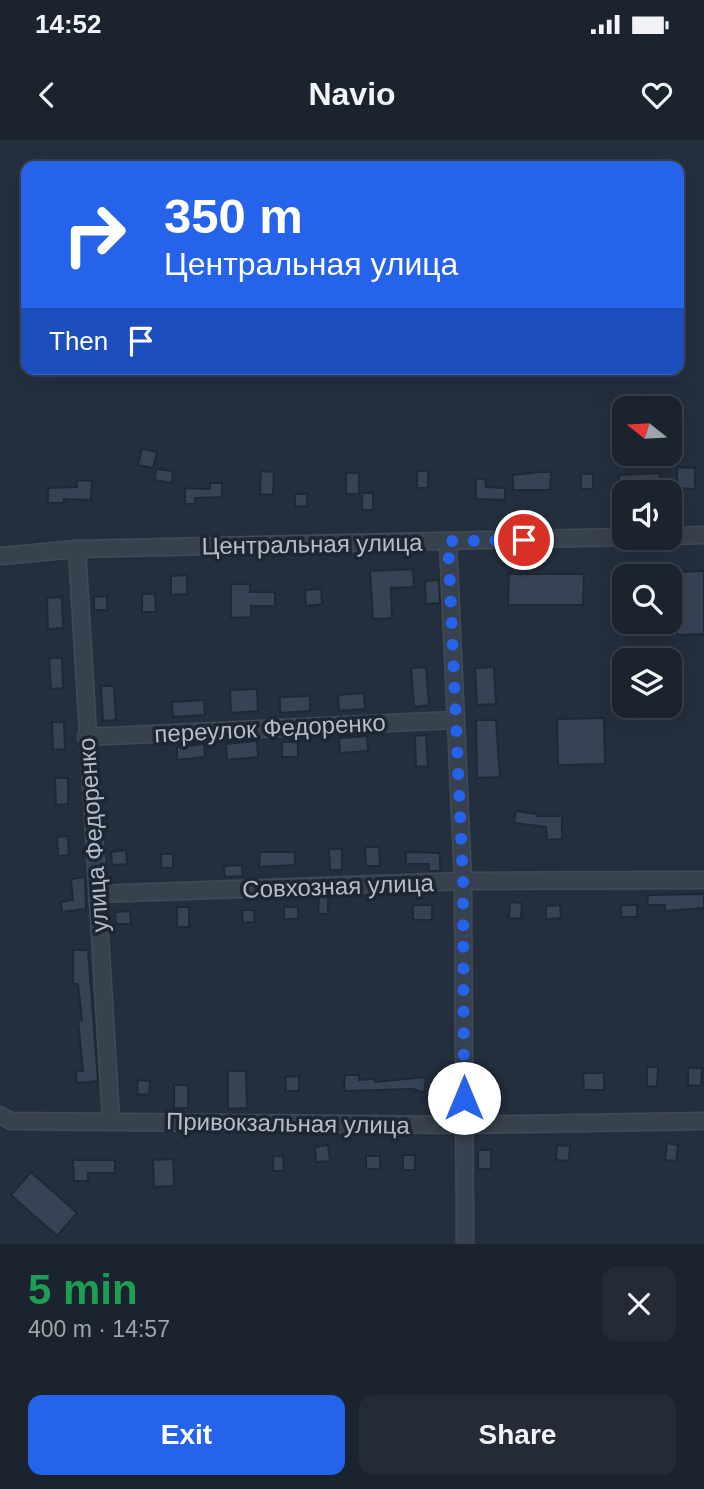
<!DOCTYPE html>
<meta charset="utf-8">
<style>
body{margin:0;font-family:Helvetica,sans-serif;background:#242b36;color:#f1f3f6;height:100vh;display:flex;flex-direction:column;font-size:26px;white-space:nowrap}
*{box-sizing:border-box;margin:0}
p{font-size:23px;color:#a0a4aa}
.icon{flex:none;width:38px;height:38px;fill:none;stroke:currentColor;stroke-width:2;stroke-linecap:round;stroke-linejoin:round}
.map{position:relative;height:1104px;overflow:hidden}
.side{display:flex;flex-direction:column;background:#1b232e;flex:1}
.side>*{flex:none}
.banner{position:absolute;left:21px;top:21px;width:663px;height:214px;border-radius:14px;box-shadow:0 7px 28px #0002,0 0 0 2px #39404a;background:#2563eb;color:#fff;overflow:hidden}
.needle{width:46px;rotate:288deg}
.controls{position:absolute;left:612px;top:256px;display:grid;gap:14px}
.controls a{display:grid;place-items:center;width:70px;height:70px;border-radius:14px;background:#1b232e;box-shadow:0 7px 28px #0002,0 0 0 2px #39404a;font-size:35px}
.pin{position:absolute;display:grid;place-items:center;width:60px;height:60px;color:#fff;margin:-30px;border:4px solid #fff;border-radius:50%;box-shadow:0 2px 7px #0007}
.me{position:absolute;width:77px;margin:-38px;rotate:0deg;stroke-linejoin:round;filter:drop-shadow(0 0 5px #0008)}
.turn{display:flex;align-items:center;gap:24px;height:147px;padding:0 28px;font-size:32px}
.turn .icon{width:91px;height:91px;stroke-width:2.5}
.turn b{display:block;font-size:49px;line-height:60px}
.then{display:flex;align-items:center;height:66px;padding:0 28px;background:#0003;gap:14px;font-size:26px}
.round{display:grid;place-items:center;flex:none;width:74px;height:74px;border-radius:14px;background:#242b36}
.overview{display:flex;align-items:center;justify-content:space-between;height:119px;padding:0 28px}
h1{font-size:42px;font-weight:700;line-height:52px;color:#1e9e55}
.primary-button{display:flex;gap:14px;margin-top:auto;padding:14px 28px}
.primary-button a{flex:1;height:80px;border-radius:14px;background:#2563eb;color:#fff;font-size:28px;font-weight:700;line-height:80px;text-align:center}
.primary-button a+a{background:#242b36;color:#f1f3f6}
.status{display:flex;justify-content:space-between;align-items:center;height:49px;padding:0 35px;background:#1b232e;direction:ltr}
.status svg{height:19px;fill:currentColor}
header{display:flex;justify-content:space-between;align-items:center;height:91px;padding:0 28px;background:#1b232e;font-size:32px;font-weight:700}
.map>svg:first-child{display:block}
.building{fill:#364354;stroke:#1f2835;stroke-width:2}
.lines{fill:none;stroke-linecap:round;stroke-linejoin:round}
.minor-casing{stroke:#414a57;stroke-width:19}
.minor{stroke:#38414e;stroke-width:16}
.route{stroke:#2563eb;stroke-width:12;stroke-dasharray:0 21.6}
.labels{text-anchor:middle;dominant-baseline:central;stroke-width:7;stroke-linejoin:round;paint-order:stroke}
.street-label{font-size:24px;fill:#b4bcc9;stroke:#1d2633}
</style>
<div class="status"><b>14:52</b><svg viewBox="0 0 49 12"><path d="M0 12V9h3v3zM5 12V6h3v6zM10 12V3h3v9zM15 12V0h3v12zM26 1h20v11H26zM47 4h2v5h-2z"/></svg></div>
<header><svg class="icon" aria-label="back" viewBox="0 0 24 24"><path d="M15 5l-7 7 7 7"/></svg>Navio<svg class="icon" aria-label="heart" viewBox="0 0 24 24"><path d="M12 20l-8-8c-3-5 5-10 8-4 3-6 11-1 8 4z"/></svg></header>
<div class="map">
<svg width="704" height="1104" viewBox="0 0 704 1104">
<rect width="100%" height="100%" fill="#242f3e"/>
<g class="building">
<polygon points="142,309 157,312 153,328 138,325"/>
<polygon points="677,327 695,328 695,349 677,348"/>
<polygon points="156,329 173,331 172,343 155,340"/>
<polygon points="261,331 274,332 273,355 260,354"/>
<rect x="417" y="331" width="11" height="17"/>
<polygon points="540,332 551,332 550,350 513,350 513,335"/>
<rect x="346" y="333" width="13" height="21"/>
<polygon points="660,333 661,347 620,348 619,335"/>
<rect x="581" y="334" width="12" height="15"/>
<polygon points="476,339 485,339 486,347 505,348 505,360 476,359"/>
<polygon points="77,340 92,341 91,360 64,359 64,363 48,363 48,348 77,347"/>
<polygon points="210,343 222,343 222,357 195,358 195,364 185,364 185,348 210,349"/>
<rect x="362" y="353" width="11" height="17"/>
<polygon points="295,354 307,354 307,366 295,367"/>
<polygon points="413,429 414,447 391,448 392,478 373,479 370,431"/>
<polygon points="704,431 704,494 677,495 675,432"/>
<polygon points="509,434 584,434 583,465 508,465"/>
<polygon points="187,435 187,454 171,455 171,436"/>
<polygon points="439,440 440,463 426,464 425,441"/>
<polygon points="231,444 250,444 250,452 275,452 275,466 251,466 251,477 231,478"/>
<polygon points="321,449 322,464 306,466 305,450"/>
<polygon points="142,454 155,454 156,472 142,472"/>
<polygon points="107,456 107,470 94,470 94,457"/>
<polygon points="62,457 63,488 48,489 47,458"/>
<polygon points="49,518 62,518 63,548 51,549"/>
<polygon points="426,527 429,565 414,567 411,528"/>
<polygon points="494,527 496,564 477,565 475,528"/>
<polygon points="101,546 114,546 116,580 103,581"/>
<polygon points="257,549 258,571 231,573 230,550"/>
<polygon points="364,553 365,569 339,571 338,555"/>
<polygon points="310,556 310,571 280,573 280,557"/>
<polygon points="204,560 205,575 173,577 172,562"/>
<polygon points="604,578 605,624 558,625 557,579"/>
<polygon points="476,580 496,580 500,637 477,638"/>
<polygon points="52,582 64,582 65,609 53,610"/>
<polygon points="426,595 428,626 416,627 415,596"/>
<polygon points="367,596 368,611 340,613 339,598"/>
<polygon points="257,601 258,617 227,620 226,604"/>
<rect x="282" y="602" width="16" height="15"/>
<polygon points="204,604 205,617 177,620 177,607"/>
<polygon points="55,638 68,638 68,664 56,665"/>
<polygon points="516,671 537,674 537,676 562,676 562,699 547,700 546,687 514,683"/>
<polygon points="68,696 69,715 58,716 57,697"/>
<polygon points="365,707 379,707 380,726 366,726"/>
<polygon points="329,709 342,709 342,730 330,730"/>
<polygon points="126,710 127,724 112,725 111,712"/>
<polygon points="260,712 295,712 295,725 259,727"/>
<polygon points="406,712 440,713 440,731 429,731 429,724 406,724"/>
<rect x="161" y="714" width="12" height="14"/>
<polygon points="242,725 243,736 225,737 224,726"/>
<polygon points="85,737 86,769 62,772 61,762 73,760 71,739"/>
<polygon points="704,754 704,768 665,771 665,765 647,765 648,755"/>
<polygon points="319,757 328,757 328,774 318,774"/>
<polygon points="510,762 522,763 521,779 509,778"/>
<rect x="413" y="765" width="19" height="15"/>
<polygon points="560,765 561,778 546,779 546,766"/>
<rect x="621" y="765" width="16" height="12"/>
<rect x="177" y="767" width="12" height="20"/>
<rect x="284" y="767" width="14" height="12"/>
<polygon points="242,770 254,770 255,782 243,783"/>
<polygon points="130,771 131,784 116,784 115,772"/>
<polygon points="73,810 88,810 98,941 77,943 76,931 83,931 78,881 82,880 78,844 73,844"/>
<polygon points="647,927 658,927 657,947 647,946"/>
<polygon points="688,928 702,928 701,946 688,945"/>
<polygon points="228,931 246,931 247,968 228,969"/>
<polygon points="583,933 604,933 604,950 584,950"/>
<polygon points="345,935 359,935 359,940 375,939 375,942 426,937 424,953 413,949 344,951"/>
<polygon points="299,936 299,951 286,951 285,937"/>
<polygon points="138,940 150,941 149,955 137,954"/>
<rect x="174" y="945" width="14" height="23"/>
<polygon points="667,1003 678,1005 676,1021 665,1020"/>
<polygon points="328,1005 330,1021 316,1022 315,1007"/>
<polygon points="557,1005 570,1006 569,1021 556,1020"/>
<rect x="478" y="1010" width="13" height="19"/>
<rect x="403" y="1015" width="12" height="15"/>
<polygon points="273,1016 283,1016 284,1031 273,1031"/>
<rect x="366" y="1016" width="14" height="13"/>
<polygon points="173,1019 174,1046 154,1047 153,1020"/>
<polygon points="73,1020 115,1020 115,1033 88,1033 88,1041 74,1041"/>
<polygon points="31,1032 77,1073 57,1096 11,1055"/>
</g>
<g class="lines">
<defs>
<g id="minor">
<polyline points="670,396 704,395"/>
<polyline points="448,401 463,741 465,1104"/>
<polyline points="77,409 111,980"/>
<polyline points="0,416 77,409 625,397"/>
<polyline points="86,597 454,580"/>
<polyline points="98,754 463,741 704,740"/>
<polyline points="0,975 11,981 465,985 704,981"/>
</g>
</defs>
<use href="#minor" class="minor-casing"/>
<use href="#minor" class="minor"/>
</g>
<g class="lines">
<polyline class="route" points="464,958 463,741 448,401 524,400"/>
</g>
<g class="labels">
<g class="street-label">
<text transform="translate(312 404) rotate(-1)">Центральная улица</text>
<text transform="translate(270 588) rotate(-3)">переулок Федоренко</text>
<text transform="translate(93 695) rotate(-94)">улица Федоренко</text>
<text transform="translate(338 746) rotate(-2)">Совхозная улица</text>
<text transform="translate(288 983) rotate(1)">Привокзальная улица</text>
</g>
</g>
</svg>
<div class="controls">
<a><svg class="needle" viewBox="-14 -14 28 28"><path d="M0-13l5 13h-10z" fill="#e53935"/><path d="M0 13l5-13h-10z" fill="#a0a4aa"/></svg></a>
<a><svg class="icon" aria-label="sound" viewBox="0 0 24 24"><path d="M4 9h4l5-4v14l-5-4H4zM17 9q2 3 0 6"/></svg></a>
<a><svg class="icon" aria-label="search" viewBox="0 0 24 24"><circle cx="10" cy="10" r="6"/><path d="M15 15l6 6"/></svg></a>
<a><svg class="icon" aria-label="layers" viewBox="0 0 24 24"><path d="M12 4l9 5-9 5-9-5zM3 14l9 5 9-5"/></svg></a>
</div>
<div class="pin" style="left:524px;top:400px;background:#d93025"><svg class="icon" aria-label="arrive" viewBox="0 0 24 24"><path d="M6 21V4h12l-3 4 3 4H6"/></svg></div>
<svg class="me" style="left:464px;top:958px" viewBox="-20 -20 40 40"><circle r="19" fill="#fff"/><path d="M0-13L10 11 0 6-10 11z" fill="#2563eb"/></svg>
<div class="banner">
<div class="turn"><svg class="icon" aria-label="right" viewBox="0 0 24 24"><path d="M7 20v-9h11M14 6l5 5-5 5"/></svg><div><b>350 m</b>Центральная улица</div></div>
<div class="then">Then<svg class="icon" aria-label="arrive" viewBox="0 0 24 24"><path d="M6 21V4h12l-3 4 3 4H6"/></svg></div>
</div>
</div>
<section class="side">
<div class="overview"><div><h1>5 min</h1><p>400 m · 14:57</p></div><a class="round"><svg class="icon" aria-label="close" viewBox="0 0 24 24"><path d="M6 6l12 12M18 6L6 18"/></svg></a></div>
<div class="primary-button"><a>Exit</a><a>Share</a></div>
</section>
